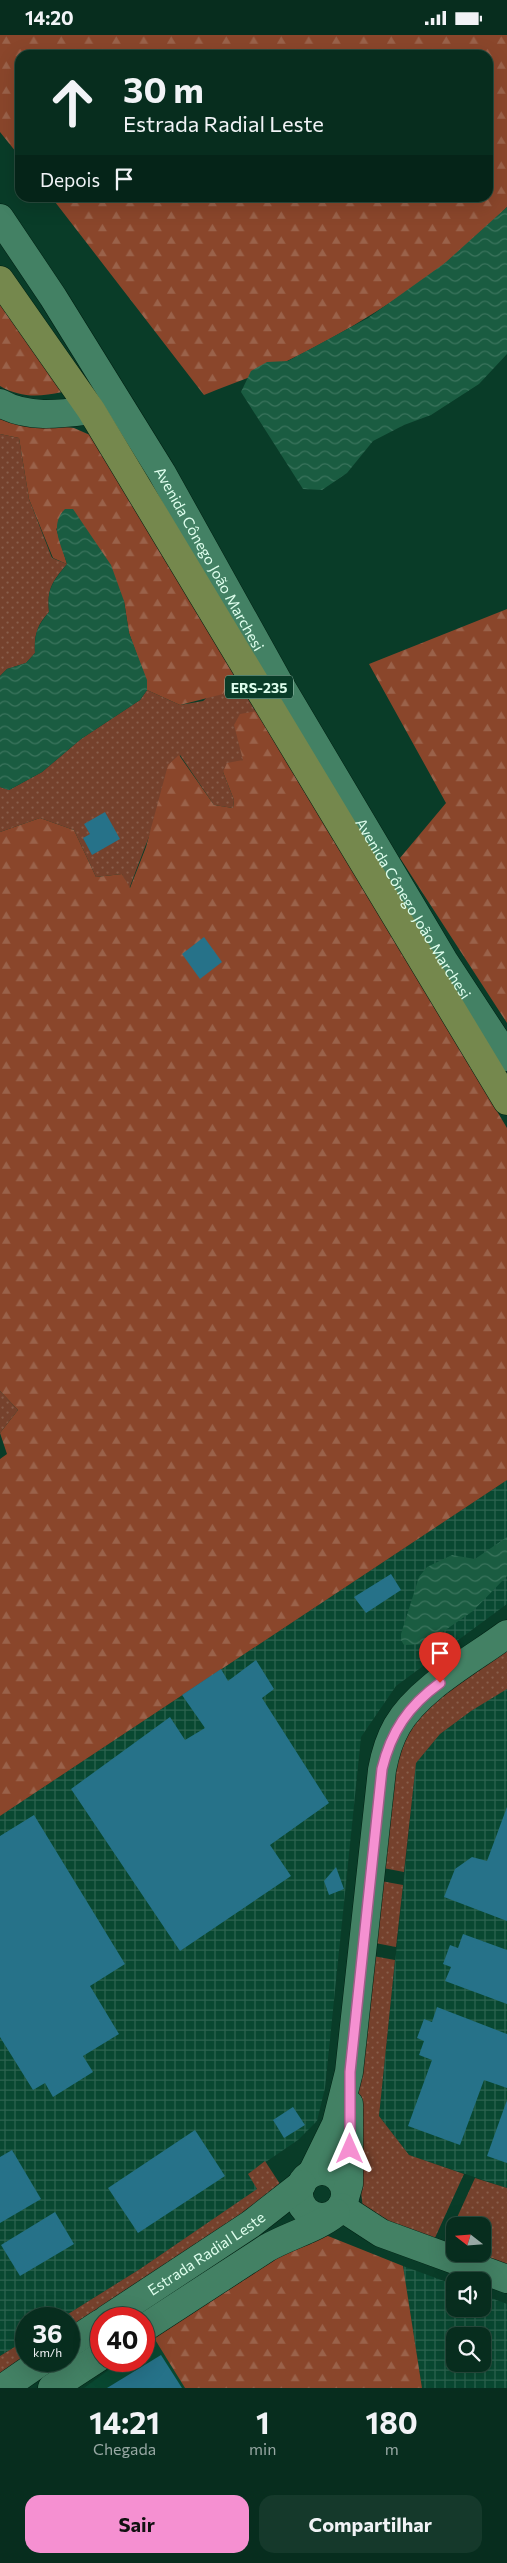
<!DOCTYPE html>
<html lang="pt">
<meta charset="utf-8">
<style>
body{margin:0;font-family:Commissioner,sans-serif;background:#15392b;color:#f1f3f6;height:100vh;display:flex;flex-direction:column;font-size:19px;white-space:nowrap}
*{box-sizing:border-box;margin:0}
p{font-size:16px;color:#98a8a4}
.icon{flex:none;width:28px;height:28px;fill:none;stroke:currentColor;stroke-width:2;stroke-linecap:round;stroke-linejoin:round}
.map{position:relative;height:2353px;overflow:hidden}
.details{display:flex;flex-direction:column;background:#072d1e;flex:1}
.details>*{flex:none}
.banner{position:absolute;left:15px;top:15px;width:478px;height:152px;border-radius:15px;box-shadow:0 5px 20px #0002,0 0 0 1px #28493c;background:#072d1e;color:#f1f3f6;overflow:hidden}
.needle{width:32px;rotate:287deg}
.controls{position:absolute;left:446px;top:2182px;display:grid;gap:10px}
.controls a{display:grid;place-items:center;width:45px;height:45px;border-radius:10px;background:#072d1e;box-shadow:0 5px 20px #0002,0 0 0 1px #28493c;font-size:25px}
.speed{position:absolute;left:15px;top:2272px;display:flex;gap:10px;font-size:25px;font-weight:700;text-align:center}
.speed>*{display:grid;place-content:center;width:65px;height:65px;border-radius:50%;background:#072d1e;box-shadow:0 5px 20px #0002,0 0 0 1px #28493c;line-height:1}
.speed small{font-size:12px;font-weight:400}
.speed .limit{border:8px solid #d22;background:#fff;color:#111}
.pin{position:absolute;display:grid;place-items:center;width:42px;height:42px;color:#fff;margin:-51px -21px;border-radius:50% 50% 50% 0;rotate:-45deg;box-shadow:0 0 5px #0007}
.pin .icon{rotate:45deg}
.me{position:absolute;width:55px;margin:-28px;rotate:0deg;stroke-linejoin:round;filter:drop-shadow(0 0 4px #0008)}
.turn{display:flex;align-items:center;gap:18px;height:105px;padding:0 25px;font-size:22px}
.turn .icon{width:65px;height:65px;stroke-width:2.5}
.turn b{display:block;font-size:35px;line-height:42px}
.then{display:flex;align-items:center;height:48px;padding:0 25px;background:#0003;gap:10px;font-size:19px}
.eta{display:flex;justify-content:space-evenly;align-items:center;height:85px;text-align:center}
.eta b{font-size:30px;font-weight:700;line-height:35px}
.cta{display:flex;gap:10px;margin-top:auto;padding:10px 25px}
.cta a{flex:1;height:58px;border-radius:15px;background:#f590d1;color:#111;font-size:20px;font-weight:700;line-height:58px;text-align:center}
.cta a+a{background:#15392b;color:#f1f3f6}
.status{display:flex;justify-content:space-between;align-items:center;height:35px;padding:0 25px;background:#072d1e;direction:ltr}
.status svg{height:14px;fill:currentColor}
.map>svg:first-child{display:block}
.built{fill:#094831}
.industrial{fill:url(#industrial-grid);fill-rule:evenodd}
.green{fill:url(#green-dots)}
.forest{fill:url(#forest-firs)}
.water{fill:url(#water-waves)}
.building{fill:#267289}
.lines{fill:none;stroke-linecap:round;stroke-linejoin:round}
.minor-casing{stroke:#002113;stroke-width:29}
.major-casing{stroke:#002113;stroke-width:29}
.minor{stroke:#438164;stroke-width:28}
.major{stroke:#75884d;stroke-width:28}
.route-casing{stroke:#9f5e88;stroke-width:12}
.route{stroke:#f590d1;stroke-width:9}
.labels{text-anchor:middle;dominant-baseline:central;stroke-width:4.5;stroke-linejoin:round;paint-order:stroke}
.shield{fill:#093c28;stroke:#9ec4b2;stroke-width:1}
.shield-label{font-size:14px;font-weight:bold;fill:#defeed}
.street-label{font-size:15px;fill:#defeed;stroke:#093c28}
</style>
<div class="status"><b>14:20</b><svg viewBox="0 0 49 12"><path d="M0 12V9h3v3zM5 12V6h3v6zM10 12V3h3v9zM15 12V0h3v12zM26 1h20v11H26zM47 4h2v5h-2z"/></svg></div>
<div class="map">
<svg width="507" height="2353" viewBox="0 0 507 2353">
<defs>
<pattern id="industrial-grid" width="8" height="8" patternUnits="userSpaceOnUse" patternTransform="scale(1.25)"><rect width="8" height="8" fill="#094831"/><path d="M0 4h8M4 0v8" fill="none" stroke="#2c634f"/></pattern>
<pattern id="green-dots" width="8" height="8" patternUnits="userSpaceOnUse" patternTransform="scale(1.25)"><rect width="8" height="8" fill="#75412c"/><path d="M2 2h.1M6 6h.1" fill="none" stroke="#885e4b" stroke-width="1.8" stroke-linecap="round"/></pattern>
<pattern id="forest-firs" width="22" height="20" patternUnits="userSpaceOnUse" patternTransform="scale(1.25)"><rect width="22" height="20" fill="#8a462b"/><path d="M5 1l3.5 6h-7zM16 11l3.5 6h-7z" fill="#9a624a"/></pattern>
<pattern id="water-waves" width="16" height="10" patternUnits="userSpaceOnUse" patternTransform="scale(1.25)"><rect width="16" height="10" fill="#1a5c41"/><path d="M0 5q4-4 8 0t8 0" fill="none" stroke="#3b745d"/></pattern>
</defs>
<rect width="100%" height="100%" fill="#093c28"/>
<polygon class="built" points="154,2303 185,2353 84,2353 121,2326 144,2326 144,2310"/>
<g class="industrial">
<polygon points="507,1445 507,1569 396,1651 361,1702 325,2053 317,2086 298,2105 248,2139 258,2154 140,2234 60,2284 26,2284 26,2305 0,2321 0,1781"/>
<polygon points="507,1653 507,2153 409,2120 379,2081 416,1728 440,1699 471,1676"/>
<path d="M403 2231 455 2250V2274H482L483 2260 507 2269V2353H422ZM482 2301V2329H455V2301Z"/>
</g>
<g class="green">
<path d="M0 399 19 403 29 464 52 523 67 529C52 547 47 553 49 577 37 590 34 600 35 618L26 628 7 634 0 641Z"/>
<polygon points="234,638 258,676 243,725 223,737 234,765 233,773 214,770 180,720 129,854 122,839 96,842 74,795 40,783 0,797 0,752 9,755 42,737 81,704 140,665 147,655 180,670 203,666"/>
<polygon points="0,1356 18,1375 0,1398"/>
<polygon points="507,1613 507,1654 471,1676 440,1699 416,1728 404,1837 383,1833 393,1738 406,1697 435,1664"/>
<polygon points="381,1846 403,1850 396,1912 375,1908"/>
<polygon points="373,1921 395,1925 379,2081 409,2120 464,2139 434,2205 385,2187 363,2174 357,2123 357,2074"/>
<polygon points="265,2126 280,2149 281,2154 69,2298 69,2284 60,2284 140,2234 257,2154 248,2139"/>
<polygon points="475,2143 507,2153 507,2231 473,2219 482,2219 482,2191 455,2191 455,2212 445,2209"/>
<polygon points="26,2305 24,2330 0,2346 0,2321"/>
</g>
<g class="forest">
<path d="M0 0H507V172C446 236 368 286 289 325 262 339 232 348 204 360L52 163 488 162V20H20V122L0 97Z"/>
<path d="M0 267 62 357C39 362 21 363 0 351Z"/>
<polygon points="0,384 74,393 90,400 234,638 223,659 180,670 147,655 146,645 129,598 124,566 56,493 67,529 53,523 29,464 19,403 0,399"/>
<polygon points="507,574 507,988 400,823 446,768 369,629"/>
<polygon points="258,676 507,1093 507,1445 0,1781 0,1424 7,1419 0,1398 18,1375 0,1356 0,797 40,783 74,795 96,842 122,839 130,853 146,812 168,730 179,720 214,770 233,773 234,765 223,737 227,728 243,725 234,690 240,679"/>
<polygon points="328,2201 403,2231 422,2353 185,2353 154,2303 299,2208"/>
</g>
<g class="water">
<polygon points="507,172 507,319 479,349 431,380 404,390 373,406 347,438 322,455 303,454 241,357 251,336 267,327 288,326 368,283 445,228"/>
<path d="M65 474H73L111 530 124 566 129 598 147 645V655L140 665 81 704 42 737 9 755 0 752V641L7 634 26 628 35 618C34 600 37 591 49 577 47 553 52 548 67 529 61 509 49 490 65 474Z"/>
<polygon points="507,1502 507,1541 473,1576 425,1609 404,1610 401,1605 401,1599 419,1542 427,1532 452,1520 475,1524"/>
</g>
<g class="building">
<polygon points="105,777 120,804 92,820 83,803 90,799 84,789"/>
<polygon points="204,902 222,927 200,944 182,919"/>
<polygon points="391,1539 401,1555 366,1578 354,1562"/>
<polygon points="256,1625 274,1654 262,1663 329,1768 270,1810 291,1841 180,1916 71,1754 170,1682 185,1705 205,1693 182,1660 221,1634 228,1646"/>
<polygon points="507,1772 507,1886 444,1862 455,1834 472,1822 487,1826"/>
<polygon points="34,1780 125,1929 90,1951 119,1999 83,2021 93,2037 53,2062 45,2048 33,2055 0,2002 0,1801"/>
<polygon points="336,1832 344,1854 329,1860 324,1846"/>
<polygon points="463,1899 507,1915 507,1969 445,1946 451,1932 443,1929 450,1910 458,1913"/>
<polygon points="437,1972 507,1999 507,2053 484,2045 460,2110 408,2091 432,2025 419,2020 424,2006 417,2003 424,1984 432,1987"/>
<polygon points="507,2065 507,2128 487,2121"/>
<polygon points="293,2072 305,2090 284,2103 273,2085"/>
<polygon points="195,2095 225,2141 138,2198 108,2153"/>
<polygon points="12,2115 41,2164 0,2188 0,2122"/>
<polygon points="55,2177 74,2209 20,2241 1,2210"/>
<polygon points="161,2320 182,2353 107,2353"/>
</g>
<g class="lines">
<defs>
<g id="minor">
<path id="s1" d="M0 183 53 262 162 438 279 648 444 926 507 1022"/>
<path d="M0 368C28 384 61 379 91 375"/>
<circle cx="322" cy="2159" r="23"/>
<path d="M312 2138 336 2089 349 2037 382 1735C385 1719 389 1705 397 1691 419 1653 472 1625 507 1599"/>
<polyline points="345,2163 349,2149 349,2069"/>
<polyline points="341,2172 381,2198 507,2244"/>
<path id="s2" d="M107 2284 251 2189 302 2149"/>
<path d="M144 2293 267 2213C290 2200 316 2194 336 2178"/>
<polyline points="69,2309 101,2288"/>
<polyline points="3,2353 42,2326"/>
<polyline points="52,2353 101,2321"/>
</g>
<polyline id="major" points="0,245 91,375 507,1066"/>
</defs>
<use href="#minor" class="minor-casing"/>
<use href="#major" class="major-casing"/>
<use href="#minor" class="minor"/>
<use href="#major" class="major"/>
</g>
<g class="lines">
<defs>
<path id="route" d="M350 2114V2037L382 1734C391 1697 408 1671 440 1648"/>
</defs>
<use href="#route" class="route-casing"/>
<use href="#route" class="route"/>
</g>
<g class="labels">
<rect class="shield" x="225" y="640.5" width="68" height="23" rx="4"/>
<g class="shield-label">
<text x="259" y="652">ERS-235</text>
</g>
<g class="street-label">
<text stroke="none"><textPath href="#s1" startOffset="400">Avenida Cônego João Marchesi</textPath></text>
<text stroke="none"><textPath href="#s1" startOffset="805">Avenida Cônego João Marchesi</textPath></text>
<text stroke="none"><textPath href="#s2" startOffset="119">Estrada Radial Leste</textPath></text>
</g>
</g>
</svg>
<div class="controls">
<a><svg class="needle" viewBox="-14 -14 28 28"><path d="M0-13l5 13h-10z" fill="#e53935"/><path d="M0 13l5-13h-10z" fill="#98a8a4"/></svg></a>
<a><svg class="icon" aria-label="sound" viewBox="0 0 24 24"><path d="M4 9h4l5-4v14l-5-4H4zM17 9q2 3 0 6"/></svg></a>
<a><svg class="icon" aria-label="search" viewBox="0 0 24 24"><circle cx="10" cy="10" r="6"/><path d="M15 15l6 6"/></svg></a>
</div>
<div class="speed"><div>36<small>km/h</small></div><div class="limit">40</div></div>
<div class="pin" style="left:440px;top:1648px;background:#d93025"><svg class="icon" aria-label="arrive" viewBox="0 0 24 24"><path d="M6 21V4h12l-3 4 3 4H6"/></svg></div>
<svg class="me" style="left:350px;top:2114px" viewBox="-20 -20 40 40"><path d="M0-17L14 15 0 8-14 15z" fill="#f590d1" stroke="#fff" stroke-width="4"/></svg>
<div class="banner">
<div class="turn"><svg class="icon" aria-label="ahead" viewBox="0 0 24 24"><path d="M12 20V5M6 11l6-6 6 6"/></svg><div><b>30 m</b>Estrada Radial Leste</div></div>
<div class="then">Depois<svg class="icon" aria-label="arrive" viewBox="0 0 24 24"><path d="M6 21V4h12l-3 4 3 4H6"/></svg></div>
</div>
</div>
<section class="details">
<div class="eta">
<div><b>14:21</b><p>Chegada</p></div>
<div><b>1</b><p>min</p></div>
<div><b>180</b><p>m</p></div>
</div>
<div class="cta"><a>Sair</a><a>Compartilhar</a></div>
</section>
